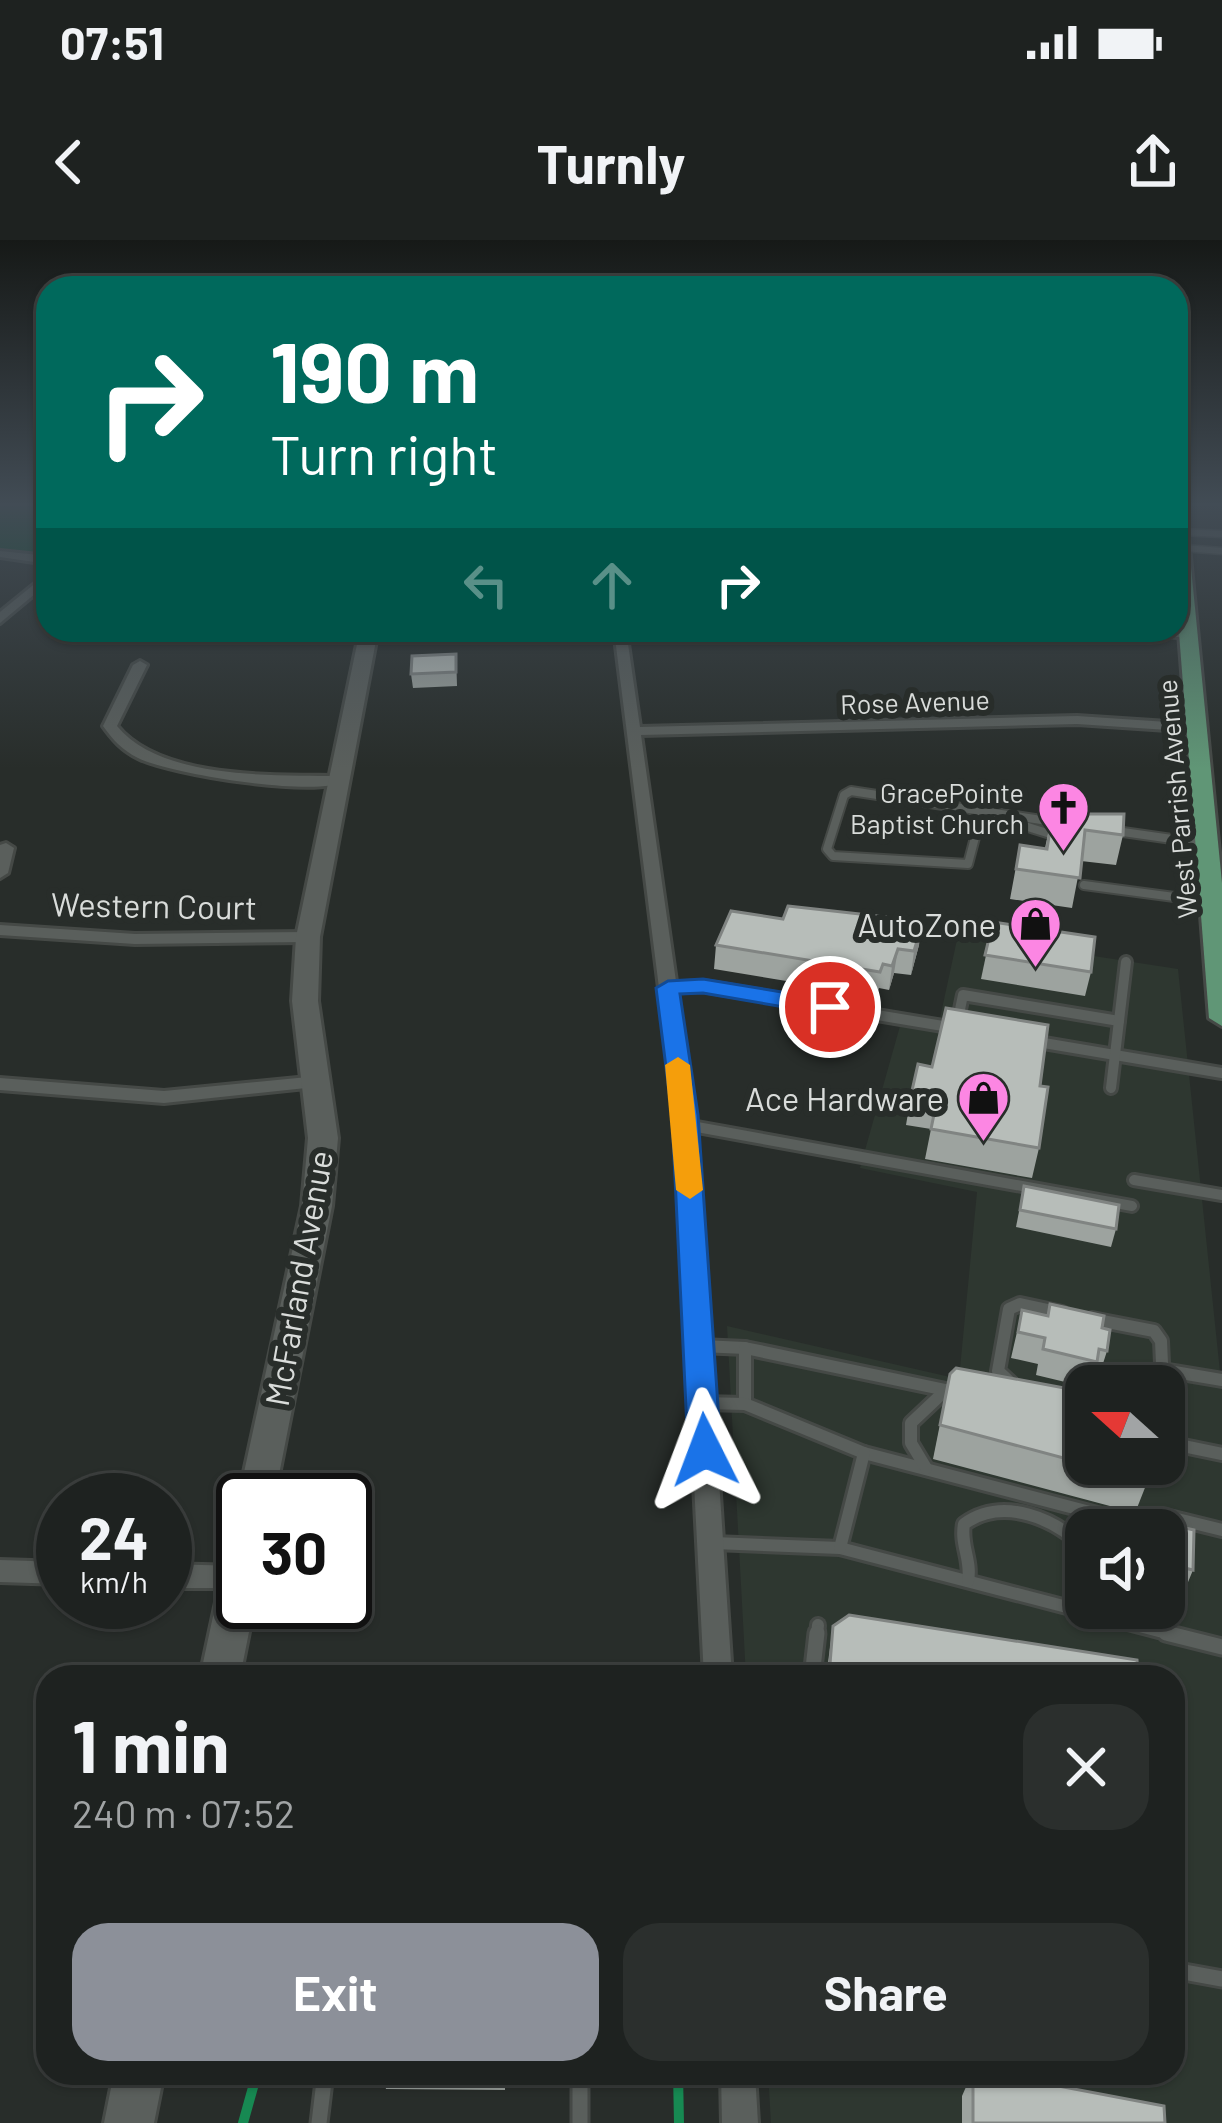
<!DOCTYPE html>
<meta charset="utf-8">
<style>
body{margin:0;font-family:Barlow,sans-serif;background:#2b2f2d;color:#f1f3f6;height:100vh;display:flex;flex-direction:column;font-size:45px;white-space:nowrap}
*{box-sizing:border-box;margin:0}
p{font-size:39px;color:#a1a4a5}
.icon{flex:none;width:66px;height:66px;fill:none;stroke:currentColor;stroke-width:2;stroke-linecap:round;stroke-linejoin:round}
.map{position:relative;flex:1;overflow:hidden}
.details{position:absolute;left:36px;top:1425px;width:1149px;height:420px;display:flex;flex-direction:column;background:#1e2220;border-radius:36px;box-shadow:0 3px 9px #0004,0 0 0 3px #3c3f3e}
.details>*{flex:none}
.guide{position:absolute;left:36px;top:36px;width:1152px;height:366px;border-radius:36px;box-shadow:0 3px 9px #0004,0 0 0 3px #3c3f3e;background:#00695c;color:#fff;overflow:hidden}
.needle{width:78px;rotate:291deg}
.buttons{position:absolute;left:1065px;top:1125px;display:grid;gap:24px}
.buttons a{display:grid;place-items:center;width:120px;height:120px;border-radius:24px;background:#1e2220;box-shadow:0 3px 9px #0004,0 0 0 3px #3c3f3e;font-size:60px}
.speed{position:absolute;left:36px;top:1233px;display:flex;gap:24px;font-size:60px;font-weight:700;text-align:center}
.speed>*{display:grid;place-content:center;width:156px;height:156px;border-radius:50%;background:#1e2220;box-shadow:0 3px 9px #0004,0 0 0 3px #3c3f3e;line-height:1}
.speed small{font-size:30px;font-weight:400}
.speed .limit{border:6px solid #111;border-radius:18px;background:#fff;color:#111}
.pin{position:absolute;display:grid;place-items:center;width:102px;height:102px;color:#fff;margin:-51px;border:6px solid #fff;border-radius:50%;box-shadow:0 3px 12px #0007}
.me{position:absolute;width:132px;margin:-66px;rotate:357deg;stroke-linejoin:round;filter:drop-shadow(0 0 9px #0008)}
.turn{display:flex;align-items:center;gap:42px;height:252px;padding:0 36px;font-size:54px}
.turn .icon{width:156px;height:156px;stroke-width:2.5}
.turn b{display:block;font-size:84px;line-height:102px}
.lanes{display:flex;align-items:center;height:114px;padding:0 36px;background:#0003;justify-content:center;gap:60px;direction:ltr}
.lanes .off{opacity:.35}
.round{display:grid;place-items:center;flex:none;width:126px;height:126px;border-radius:36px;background:#2b2f2d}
.headline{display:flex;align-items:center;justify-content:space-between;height:204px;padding:0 36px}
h1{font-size:72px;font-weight:700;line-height:90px}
.action{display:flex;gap:24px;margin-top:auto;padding:24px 36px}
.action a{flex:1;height:138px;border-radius:36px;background:#8c9099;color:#fff;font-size:48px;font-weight:700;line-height:138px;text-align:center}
.action a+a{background:#2b2f2d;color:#f1f3f6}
.status{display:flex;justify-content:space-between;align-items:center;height:84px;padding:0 60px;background:#1e2220;direction:ltr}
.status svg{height:33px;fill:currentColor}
header{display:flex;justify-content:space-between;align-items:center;height:156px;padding:0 36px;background:#1e2220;font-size:54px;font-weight:700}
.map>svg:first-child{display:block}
.built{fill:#2e3730;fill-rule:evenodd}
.green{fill:#004827}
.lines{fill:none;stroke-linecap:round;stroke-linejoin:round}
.stream{stroke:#178952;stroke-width:10}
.lane-far4-casing{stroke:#454946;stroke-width:9}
.lane-far3-casing{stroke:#454946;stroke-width:12}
.lane-far2-casing{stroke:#454946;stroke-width:16}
.lane-far1-casing{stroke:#454946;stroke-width:18}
.lane-casing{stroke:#454946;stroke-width:21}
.street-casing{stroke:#454946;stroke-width:6}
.secondary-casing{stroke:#454946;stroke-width:6}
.primary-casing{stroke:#454946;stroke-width:6}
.lane-far4{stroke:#5a5f5c;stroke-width:6}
.lane-far3{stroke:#5a5f5c;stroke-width:8}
.lane-far2{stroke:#5a5f5c;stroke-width:10}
.lane-far1{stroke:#5a5f5c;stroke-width:12}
.lane{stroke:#5a5f5c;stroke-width:15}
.street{fill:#5a5f5c;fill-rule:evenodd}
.secondary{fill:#5a5f5c;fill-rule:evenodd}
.primary{fill:#609676;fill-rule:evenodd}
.wall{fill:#9da39f}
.shaded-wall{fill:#808482}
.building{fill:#b7bdb9;stroke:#808482;stroke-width:3}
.route{fill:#1a73e8;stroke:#114b97;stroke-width:3}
.slow{fill:#f59e0b}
.labels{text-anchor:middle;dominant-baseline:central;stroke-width:12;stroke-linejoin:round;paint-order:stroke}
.far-street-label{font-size:27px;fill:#d9dcda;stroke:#282d2a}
.far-poi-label{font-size:27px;fill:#d9dcda;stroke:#282d2a;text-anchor:end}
.street-label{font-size:33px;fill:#d9dcda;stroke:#282d2a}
.poi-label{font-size:33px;fill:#d9dcda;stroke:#282d2a;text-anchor:end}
</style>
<div class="status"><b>07:51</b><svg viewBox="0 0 49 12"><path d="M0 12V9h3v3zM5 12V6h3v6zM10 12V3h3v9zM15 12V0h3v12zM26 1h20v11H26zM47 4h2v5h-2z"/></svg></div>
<header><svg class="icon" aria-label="back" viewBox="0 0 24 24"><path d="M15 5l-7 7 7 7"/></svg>Turnly<svg class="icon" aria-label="share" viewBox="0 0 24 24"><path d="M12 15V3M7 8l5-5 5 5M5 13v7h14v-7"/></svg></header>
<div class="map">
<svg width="1222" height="1883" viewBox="0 0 1222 1883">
<rect width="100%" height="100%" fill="#282d2a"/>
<path class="built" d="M958 695 1178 729 1222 1151V1883H771L768 1833H1173V1437H746L727 1086 959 1139 977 952 860 928 900 786 937 792ZM1086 1146H1164V1224H1086ZM1086 1290H1164V1368H1086Z"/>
<polygon class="green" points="0,266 48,266 48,315 0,310"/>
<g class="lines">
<g class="stream">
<polyline points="678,1833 679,1883"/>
<polyline points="243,1883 257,1833"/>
</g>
<defs>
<g id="lane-far4">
<polyline points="1181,292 1222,294"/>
<polyline points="1183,308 1222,311"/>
</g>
<g id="lane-far3">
<polyline points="982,571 968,624 833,616 827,609 844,555 851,551 1061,583"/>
<polyline points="999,578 1047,593"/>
<polyline points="1109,590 1207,604"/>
<polyline points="1084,645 1212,662"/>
</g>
<g id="lane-far2">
<polyline points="667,748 703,746 955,788"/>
<polyline points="958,779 963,755 1119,781"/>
<polyline points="1032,801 1222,833"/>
<polyline points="1111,848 1126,722"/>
<polyline points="686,885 1132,966"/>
<polyline points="1134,940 1222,955"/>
</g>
<g id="lane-far1">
<polyline points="1092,1079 1154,1091 1161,1101 1163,1146"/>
<polyline points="701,1106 745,1108 960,1153"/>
<polyline points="745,1108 745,1164"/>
<polyline points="1163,1130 1222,1140"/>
<polyline points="1012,1144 998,1131 1009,1069 1020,1064 1062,1073"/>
<polyline points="702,1163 745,1164 864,1213 1124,1281 1161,1275 1222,1290"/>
<polyline points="1164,1202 1222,1214"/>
<polyline points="926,1228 911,1203 911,1183 946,1150"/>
<polyline points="714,1303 840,1308 1178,1396"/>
<polyline points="840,1308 864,1213"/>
<path d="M968 1341C972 1320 960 1305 964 1284 1003 1256 1056 1278 1086 1310"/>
<polyline points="817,1396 818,1385"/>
</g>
<g id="lane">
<polyline points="1166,1393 1222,1407"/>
<polyline points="812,1437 817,1393"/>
<polyline points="1173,1730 1222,1739"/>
<polyline points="580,1833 580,1883"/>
<polyline points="319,1883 325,1833"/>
</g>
<g id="street">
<polygon points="0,311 48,316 48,324 0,317"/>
<polygon points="48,333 48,343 0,383 0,372"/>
<polygon points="1176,389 1196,394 1190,398 1142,394 1136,390"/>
<polygon points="614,390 626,390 640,487 1077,476 1198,484 1205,488 1198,492 1077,484 641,495 695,875 732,1437 704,1437 675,875"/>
<path d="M140 421 147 425 117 486C161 540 274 535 338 536L346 541C317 558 170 534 138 518 122 510 113 500 103 486L133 425Z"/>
<polygon points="6,603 14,608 8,633 0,638 0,605"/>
<polygon points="0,685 135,694 308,692 317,697 308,702 135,704 0,695"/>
<polygon points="318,836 325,838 328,842 325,846 164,863 0,850 0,838 164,851"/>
<polygon points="0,1320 63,1322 63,1344 0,1342"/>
<polygon points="165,1324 240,1326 243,1328 243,1348 165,1348"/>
<polygon points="721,1833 755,1833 758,1883 722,1883"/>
</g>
<g id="secondary">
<polygon points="360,390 378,390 320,697 318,761 338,898 332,966 274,1260 243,1260 243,1271 238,1260 302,966 308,898 292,761 296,697"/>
<polygon points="243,1309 243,1362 255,1362 240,1437 200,1437 224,1325 230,1314"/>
<polygon points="114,1833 164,1833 154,1883 104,1883"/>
</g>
<polygon id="primary" points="1176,266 1185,266 1222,643 1222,786 1209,778 1176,354"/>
</defs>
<use href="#lane-far4" class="lane-far4-casing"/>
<use href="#lane-far3" class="lane-far3-casing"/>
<use href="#lane-far2" class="lane-far2-casing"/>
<use href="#lane-far1" class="lane-far1-casing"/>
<use href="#lane" class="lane-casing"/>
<use href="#street" class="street-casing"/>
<use href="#secondary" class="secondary-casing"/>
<use href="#primary" class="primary-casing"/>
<use href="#lane-far4" class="lane-far4"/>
<use href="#lane-far3" class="lane-far3"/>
<use href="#lane-far2" class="lane-far2"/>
<use href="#lane-far1" class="lane-far1"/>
<use href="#lane" class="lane"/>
<use href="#street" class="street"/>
<use href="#secondary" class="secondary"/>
<use href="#primary" class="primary"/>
</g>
<g class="wall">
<polygon points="456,414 457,446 413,448 411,434"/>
<polygon points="1053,571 1077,574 1123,595 1116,625 1081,621 1072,668 1010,659 1020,605 1045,608"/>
<polygon points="783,679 919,705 911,735 894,733 889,750 879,748 877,756 714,729 716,705"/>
<polygon points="993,682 1091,732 1085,756 981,739"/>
<polygon points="1040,846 1039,908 1032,938 925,919 931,889 906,885 911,855"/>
<polygon points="1024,946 1116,989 1111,1007 1016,987"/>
<polygon points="1022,1070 1102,1088 1107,1111 1099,1136 1093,1135 1090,1146 1086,1147 1036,1135 1038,1124 1011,1118"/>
<polygon points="950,1134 1150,1235 1137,1268 1125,1270 933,1219"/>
<polygon points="1119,1272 1142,1273 1142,1278 1194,1290 1193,1330 1186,1347 1164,1342 1164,1290 1097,1290 1100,1282 1114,1286"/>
<polygon points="833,1386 1138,1437 826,1437"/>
<polygon points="382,1833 505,1833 505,1850 386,1849"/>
<polygon points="972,1833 990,1833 1165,1883 962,1883 962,1856"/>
</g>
<g class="shaded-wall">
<polygon points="923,681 919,705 911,735 914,711"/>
<polygon points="898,709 894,733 889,750 892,726"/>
</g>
<g class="building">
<polygon points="456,414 456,432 411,434 412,416"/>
<polygon points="1061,562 1071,563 1077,574 1124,574 1123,595 1085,590 1080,638 1016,629 1020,605 1047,609 1053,571"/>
<polygon points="788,666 923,681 914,711 898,709 892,726 883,724 880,732 716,705 731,671 783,679"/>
<polygon points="993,682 1095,697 1091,732 985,715"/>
<polygon points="946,768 1048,785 1040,846 1048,847 1039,908 931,889 937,860 911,855 918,824 932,827"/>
<polygon points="1024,946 1119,965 1116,989 1020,970"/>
<polygon points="1050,1064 1104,1076 1102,1088 1110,1090 1107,1111 1099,1109 1097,1122 1043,1109 1045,1098 1018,1092 1022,1070 1048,1076"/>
<polygon points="956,1128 1086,1152 1086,1224 940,1185 950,1134"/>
<polygon points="1087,1224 1150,1224 1150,1235 1137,1237"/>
<polygon points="1119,1272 1142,1273 1142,1278 1194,1290 1193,1330 1164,1323 1164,1290 1104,1290 1100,1282 1118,1287"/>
<polygon points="849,1375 1137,1420 1138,1437 829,1437 833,1386"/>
<polygon points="973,1833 990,1833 1164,1866 1165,1883 973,1883"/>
</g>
<linearGradient id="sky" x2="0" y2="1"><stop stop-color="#161917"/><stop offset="0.5" stop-color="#424c55"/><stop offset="1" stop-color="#424c55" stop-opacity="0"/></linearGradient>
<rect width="1222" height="529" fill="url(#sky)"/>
<polygon class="route" points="703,739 830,760 841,767 830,775 703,753 680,754 698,875 721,1210 705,1223 688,1210 672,875 656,748 668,741"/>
<polygon class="slow" points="678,817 690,825 703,950 690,959 676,950 665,825"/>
<defs>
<symbol id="church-pin" viewBox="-11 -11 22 30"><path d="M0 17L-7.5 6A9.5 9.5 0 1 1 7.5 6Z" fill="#fc86e3" stroke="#282d2a"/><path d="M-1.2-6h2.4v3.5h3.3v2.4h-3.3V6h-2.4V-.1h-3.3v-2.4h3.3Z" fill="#111"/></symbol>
<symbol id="shop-pin" viewBox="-11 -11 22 30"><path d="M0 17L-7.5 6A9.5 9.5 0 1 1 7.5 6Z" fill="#fc86e3" stroke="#282d2a"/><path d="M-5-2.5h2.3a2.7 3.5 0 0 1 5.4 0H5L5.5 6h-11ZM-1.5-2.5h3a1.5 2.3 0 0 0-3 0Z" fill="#111"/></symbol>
</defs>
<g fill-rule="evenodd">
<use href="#church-pin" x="1034" y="538" width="59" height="81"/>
<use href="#shop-pin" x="1006" y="654" width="59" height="81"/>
<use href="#shop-pin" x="954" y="828" width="59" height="81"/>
</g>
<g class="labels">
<g class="far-street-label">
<text transform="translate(915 461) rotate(-2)">Rose Avenue</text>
<text transform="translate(1176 559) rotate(-95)">West Parrish Avenue</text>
</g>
<g class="far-poi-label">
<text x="1024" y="552">GracePointe<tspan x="1024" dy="31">Baptist Church</tspan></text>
</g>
<g class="street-label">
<text transform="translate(154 665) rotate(1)">Western Court</text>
<text transform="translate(298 1038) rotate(-80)">McFarland Avenue</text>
</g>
<g class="poi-label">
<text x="996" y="684">AutoZone</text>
<text x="944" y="858">Ace Hardware</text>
</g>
</g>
</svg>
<div class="buttons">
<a><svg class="needle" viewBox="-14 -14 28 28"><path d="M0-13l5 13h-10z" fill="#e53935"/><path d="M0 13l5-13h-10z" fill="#a1a4a5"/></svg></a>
<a><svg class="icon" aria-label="sound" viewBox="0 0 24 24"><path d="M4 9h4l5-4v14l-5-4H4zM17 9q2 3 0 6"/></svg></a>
</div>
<div class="speed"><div>24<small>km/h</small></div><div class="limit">30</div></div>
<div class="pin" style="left:830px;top:767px;background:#d93025"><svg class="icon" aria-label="arrive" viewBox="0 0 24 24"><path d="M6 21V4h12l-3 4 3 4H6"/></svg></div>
<svg class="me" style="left:705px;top:1210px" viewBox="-20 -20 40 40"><path d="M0-17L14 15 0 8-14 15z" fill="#1a73e8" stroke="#fff" stroke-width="4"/></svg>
<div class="guide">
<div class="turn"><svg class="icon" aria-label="right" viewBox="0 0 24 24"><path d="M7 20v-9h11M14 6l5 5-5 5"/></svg><div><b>190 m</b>Turn right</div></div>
<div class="lanes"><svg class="icon off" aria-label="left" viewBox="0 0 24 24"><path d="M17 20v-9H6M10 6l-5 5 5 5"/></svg><svg class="icon off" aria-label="ahead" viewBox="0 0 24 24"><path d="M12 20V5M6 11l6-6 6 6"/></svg><svg class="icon" aria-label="right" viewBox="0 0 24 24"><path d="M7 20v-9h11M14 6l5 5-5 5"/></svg></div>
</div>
<section class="details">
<div class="headline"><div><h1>1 min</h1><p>240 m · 07:52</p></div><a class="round"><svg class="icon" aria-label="close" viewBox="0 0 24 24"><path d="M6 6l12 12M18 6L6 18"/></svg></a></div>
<div class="action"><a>Exit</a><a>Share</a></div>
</section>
</div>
